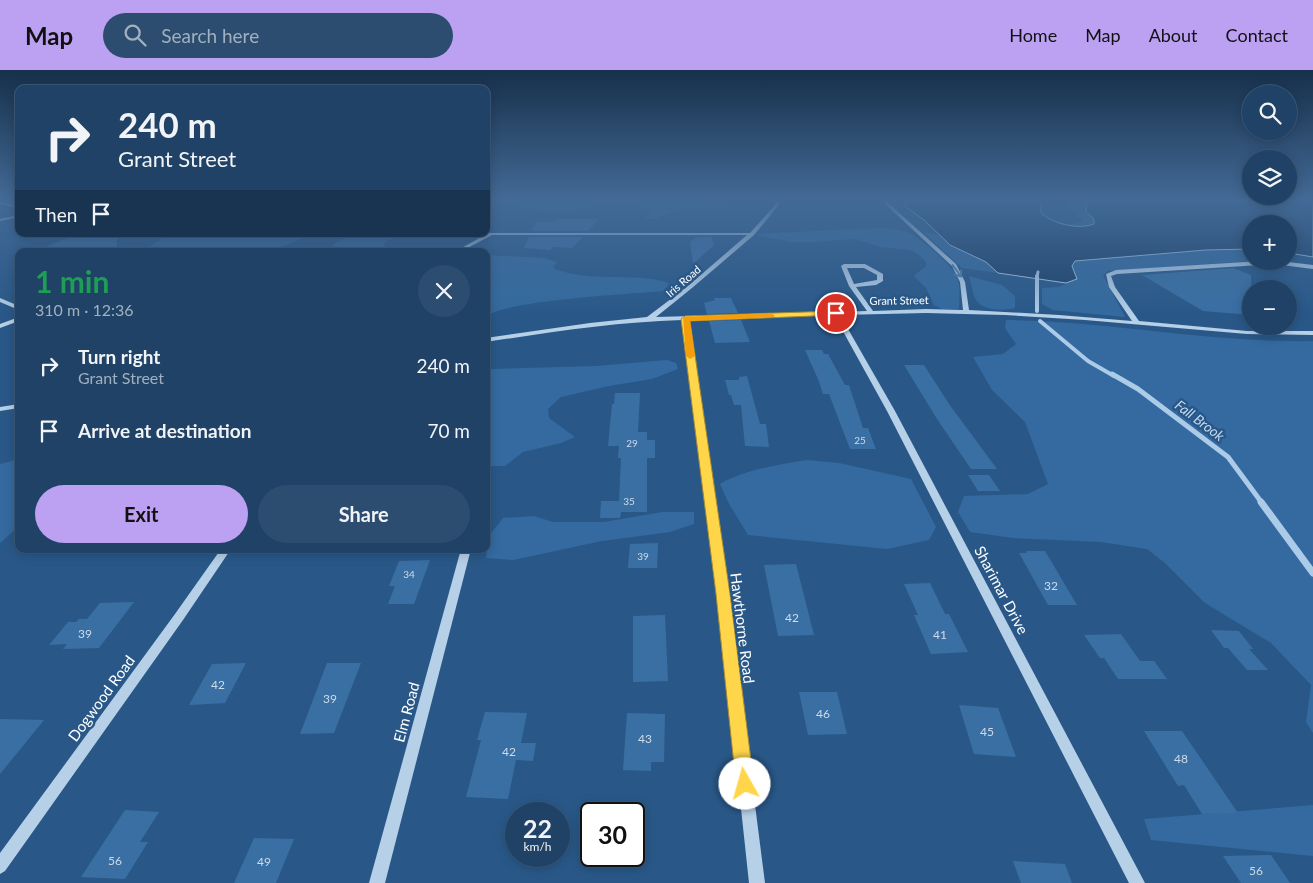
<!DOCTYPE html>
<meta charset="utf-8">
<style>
body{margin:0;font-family:Lato,sans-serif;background:#2c4d6f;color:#f1f3f6;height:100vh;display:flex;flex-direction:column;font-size:19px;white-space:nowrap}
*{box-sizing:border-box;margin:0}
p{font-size:16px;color:#a1b0bf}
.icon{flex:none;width:28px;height:28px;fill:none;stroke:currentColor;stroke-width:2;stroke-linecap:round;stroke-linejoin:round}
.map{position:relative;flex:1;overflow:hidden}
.panel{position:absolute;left:15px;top:178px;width:475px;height:305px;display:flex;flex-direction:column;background:#1f4266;border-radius:10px;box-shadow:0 2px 12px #0003,0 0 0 1px #3c5b7a}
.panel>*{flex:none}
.hud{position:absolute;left:15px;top:15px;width:475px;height:152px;border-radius:10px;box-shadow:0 2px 12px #0003,0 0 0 1px #3c5b7a;background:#1f4266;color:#f1f3f6;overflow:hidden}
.controls{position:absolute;left:1242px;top:15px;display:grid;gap:10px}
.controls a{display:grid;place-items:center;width:55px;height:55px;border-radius:50%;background:#1f4266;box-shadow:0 2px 12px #0003,0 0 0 1px #3c5b7a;font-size:25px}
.speed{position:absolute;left:505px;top:732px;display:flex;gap:10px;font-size:25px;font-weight:700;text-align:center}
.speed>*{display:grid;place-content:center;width:65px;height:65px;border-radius:50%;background:#1f4266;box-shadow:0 2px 12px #0003,0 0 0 1px #3c5b7a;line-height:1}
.speed small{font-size:12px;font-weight:400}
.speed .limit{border:2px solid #111;border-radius:8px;background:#fff;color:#111}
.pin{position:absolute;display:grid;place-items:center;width:42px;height:42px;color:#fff;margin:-21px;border:2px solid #fff;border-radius:50%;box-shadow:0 1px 5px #0007}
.me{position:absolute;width:55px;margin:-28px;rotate:353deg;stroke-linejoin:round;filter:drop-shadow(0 0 4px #0008)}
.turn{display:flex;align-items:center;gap:18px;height:105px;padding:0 20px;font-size:22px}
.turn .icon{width:65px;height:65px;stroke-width:2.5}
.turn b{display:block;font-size:35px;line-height:42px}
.then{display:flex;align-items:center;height:48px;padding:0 20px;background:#0003;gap:10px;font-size:19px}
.round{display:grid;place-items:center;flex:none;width:52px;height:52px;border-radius:26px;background:#2c4d6f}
.head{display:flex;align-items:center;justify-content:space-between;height:85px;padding:0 20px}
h1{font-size:30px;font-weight:700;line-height:38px;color:#1e9e55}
.cta{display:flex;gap:10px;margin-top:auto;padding:10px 20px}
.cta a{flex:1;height:58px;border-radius:30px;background:#bca0f2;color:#111;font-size:20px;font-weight:700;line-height:58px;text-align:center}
.cta a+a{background:#2c4d6f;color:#f1f3f6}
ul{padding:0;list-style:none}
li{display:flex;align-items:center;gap:15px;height:65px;padding:0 20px}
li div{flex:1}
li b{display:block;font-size:19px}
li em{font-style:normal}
header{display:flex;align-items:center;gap:30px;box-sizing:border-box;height:70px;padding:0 25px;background:#bca0f2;color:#111}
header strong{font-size:24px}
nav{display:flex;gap:28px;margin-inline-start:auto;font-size:18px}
.search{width:350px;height:45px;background:#2c4d6f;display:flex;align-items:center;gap:12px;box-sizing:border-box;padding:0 18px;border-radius:28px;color:#a1b0bf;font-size:19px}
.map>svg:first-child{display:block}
.green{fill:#346a9f}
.water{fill:#1d4269;stroke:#abcbe8}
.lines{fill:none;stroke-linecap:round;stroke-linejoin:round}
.stream-far3{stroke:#abcbe8;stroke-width:3}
.stream-far2{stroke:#abcbe8;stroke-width:4}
.stream-far1{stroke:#abcbe8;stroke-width:5}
.stream{stroke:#abcbe8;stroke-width:7}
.building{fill:#3a6fa4}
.minor{fill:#b6d0e8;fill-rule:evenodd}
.oneway{stroke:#537ca5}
.route{fill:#ffd54a;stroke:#a68a30}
.slow{fill:#f59e0b}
.labels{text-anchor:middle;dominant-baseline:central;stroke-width:5;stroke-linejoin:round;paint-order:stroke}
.number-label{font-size:10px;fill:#cedbe8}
.far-street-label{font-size:11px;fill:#fff;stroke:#295888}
.near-number-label{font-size:12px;fill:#cedbe8}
.water-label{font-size:14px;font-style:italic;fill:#c2d9f0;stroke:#295888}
.near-street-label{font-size:15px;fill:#fff;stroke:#295888}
</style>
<header>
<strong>Map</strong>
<div class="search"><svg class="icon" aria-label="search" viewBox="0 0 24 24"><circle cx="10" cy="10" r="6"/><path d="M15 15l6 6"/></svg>Search here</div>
<nav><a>Home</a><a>Map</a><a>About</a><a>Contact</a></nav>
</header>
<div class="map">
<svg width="1313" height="813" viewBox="0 0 1313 813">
<rect width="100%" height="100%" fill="#295888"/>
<g class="green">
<polygon points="486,131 691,131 726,136 724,138 677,140 655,149 645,149 653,137 614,132 594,134 583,140 565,142 538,141 514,134 499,132 486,135"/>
<polygon points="1069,131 1089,131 1086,137 1094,149 1094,154 1089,156 1068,155 1081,152 1082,150 1067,135"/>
<path d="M857 159C872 159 892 156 907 162 919 167 953 195 957 208 961 218 959 229 959 239H942L934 235 926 218 914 206 926 196V192L918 184 910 180 880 177 855 169 817 172H792L759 166 758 164Z"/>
<polygon points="923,162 938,165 950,175 986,192 998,203 962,198"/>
<polygon points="163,164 198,166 216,164 315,164 275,179 263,181 98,181 149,177 161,169"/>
<polygon points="354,164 400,164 384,173 385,179 381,181 345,181 334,178 333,174"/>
<polygon points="1230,178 1251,179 1251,191 1108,201 1103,205 1125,247 1053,240 1042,234 1042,218 1059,217 1077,209 1072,196 1075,191"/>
<path d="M486 185 545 188 557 192 553 198C591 214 631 201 669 213L664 221C634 224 503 230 486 247Z"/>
<path d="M969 206 1002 215 1015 226V238C1004 241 983 241 976 230 972 223 972 214 969 206Z"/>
<path d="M1006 250C1109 251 1210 273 1313 271V663L1306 652 1311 615 1271 573 1205 533 1165 493 1147 479 1101 472 1013 468 970 462 958 442 964 426 1028 424 1048 414 1025 352 992 320 973 287 1003 284 1016 274 1005 258Z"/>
<polygon points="667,290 676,293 678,299 652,309 609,316 561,327 548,339 549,348 575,367 561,373 523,382 505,396 486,396 486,301 492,299 596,296"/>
<polygon points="19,389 19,456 0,473 0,394"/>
<path d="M807 390 839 393 911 409 936 457 929 470 887 479 748 465 728 432 720 414C747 399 777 395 807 390Z"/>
<polygon points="662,442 694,442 694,454 670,462 602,471 513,490 486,488 488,467 503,448 534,446 553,452 604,452"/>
<polygon points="1313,735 1313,786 1151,770 1144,749"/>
</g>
<path class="water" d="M905 131H1041V143C1053 154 1079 160 1094 154V149L1086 142 1087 132 1089 131H1313V187L1289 183V154H1251V179L1206 180 1075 191 1072 196 1077 209 1066 213 998 203 986 192 950 175 924 150 906 137Z"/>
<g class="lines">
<polyline class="stream-far3" points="1037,207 1038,202"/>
<g class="stream-far2">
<polyline points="1037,241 1037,206"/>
<polyline points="1040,251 1088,291 1114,306"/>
</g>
<polyline class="stream-far1" points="1112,304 1138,319 1228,387 1262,433"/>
<polyline class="stream" points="1261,432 1313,503"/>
</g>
<g class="building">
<polygon points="556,149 599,149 588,161 532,161 536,152 555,152"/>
<polygon points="77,164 118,164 116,181 36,181"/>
<polygon points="529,167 583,167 572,178 553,177 550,180 524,178"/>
<polygon points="697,167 712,167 714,175 693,194 690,172"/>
<polygon points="1233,198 1251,205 1251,245 1203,241 1142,205"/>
<polygon points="714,228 731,228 738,243 707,244 704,233 715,230"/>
<polygon points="741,250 750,272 715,273 709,251"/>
<polygon points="805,280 822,280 824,284 828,284 845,315 849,315 863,358 868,358 876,379 850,379 829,324 823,324 818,309"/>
<polygon points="904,295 924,295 949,334 997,399 971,399 937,349"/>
<polygon points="747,306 760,354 766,354 769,377 745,376 741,335 734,335 731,325 729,325 725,310 739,310 739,307"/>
<polygon points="615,323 640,323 638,362 647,362 647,370 655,370 655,388 647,388 647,442 621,442 620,448 600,448 601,431 619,431 621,388 618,388 619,376 608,376 612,334 614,334"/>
<polygon points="968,405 989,405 1000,421 978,421"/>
<polygon points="658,473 657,498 628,498 630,474"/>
<polygon points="1026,481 1045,481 1077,535 1048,535 1019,483 1027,483"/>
<polygon points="430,490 414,534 388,534 395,516 389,516 399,491"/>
<polygon points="796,494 814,565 778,566 764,495"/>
<polygon points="930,513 945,544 949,544 968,582 931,584 914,545 918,545 904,514"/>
<polygon points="134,532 99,578 63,579 67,574 49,575 68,552 76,552 79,549 87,549 100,533"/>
<polygon points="665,545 668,611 633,612 633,546"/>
<polygon points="1211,560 1239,561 1253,579 1249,579 1268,600 1247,600 1228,578 1224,578"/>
<polygon points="1121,564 1140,591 1154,591 1167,609 1118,609 1104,588 1100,588 1084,565"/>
<polygon points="246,593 225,633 189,635 212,594"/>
<polygon points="327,593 361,593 334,663 300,664"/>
<polygon points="799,622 837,622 847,664 808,665"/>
<polygon points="959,635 998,638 1016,687 974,684"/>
<polygon points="485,642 527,643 521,673 536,673 533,691 516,690 508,729 466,727 481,670 477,670"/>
<polygon points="627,643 665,644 664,692 651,692 651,701 623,700"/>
<polygon points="0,649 44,650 0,704"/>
<polygon points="1144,661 1182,661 1238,743 1202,744 1184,715 1178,716"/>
<polygon points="125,740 159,742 140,772 148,772 125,809 81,807"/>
<polygon points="254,768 294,769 276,813 234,813"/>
<polygon points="1271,785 1290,813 1241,813 1223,786"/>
<polygon points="1013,791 1065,794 1072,813 1021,813"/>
</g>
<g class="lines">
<g class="minor">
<path d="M775 131H779V135L754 165 692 218 656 247 867 241 849 216 841 196 844 194H865L883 204V211L876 215 856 217 873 241 926 239 963 240 960 212 952 196 882 131H886L956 194 965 212 969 240 1059 245 1132 251 1109 217 1106 204 1116 200 1261 191H1280L1313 195V199L1274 194 1117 204 1111 206 1115 217 1139 251 1247 261H1313V265L1247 264 1085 250 1005 245 926 243 840 245 895 341 1145 813H1129L887 341 834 245 688 250 728 524 765 813H749L718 524 682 250C616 252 551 262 486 272V268L590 253 647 247 688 216 747 165H492L462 181H456L485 165 484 164 486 163H750L775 135ZM847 198H864L877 205V210L854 214Z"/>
<polygon points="0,132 19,136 19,138 0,134"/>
<polygon points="19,145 19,147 0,151 0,149"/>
<polygon points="0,228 19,236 19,240 0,232"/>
<polygon points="19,247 19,251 0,258 0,254"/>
<polygon points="19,334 19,338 0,341 0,337"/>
<polygon points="221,479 231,479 183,550 5,801 0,804 0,783 175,544"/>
<polygon points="461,479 471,479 385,813 369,813"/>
</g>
</g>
<defs><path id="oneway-shaft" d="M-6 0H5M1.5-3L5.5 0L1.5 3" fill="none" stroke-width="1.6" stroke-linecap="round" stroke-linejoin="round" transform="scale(1.25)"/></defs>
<use class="oneway" href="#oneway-shaft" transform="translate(957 201) rotate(53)"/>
<linearGradient id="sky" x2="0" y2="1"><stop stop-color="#17304b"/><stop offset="0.53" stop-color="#436a96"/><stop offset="1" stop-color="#436a96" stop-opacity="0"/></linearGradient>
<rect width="1313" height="245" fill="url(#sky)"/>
<polygon class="route" points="836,241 840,243 838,245 690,251 730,524 754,714 752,719 745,722 739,719 736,714 716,524 681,249 685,246"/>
<polygon class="slow" points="771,243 775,246 774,247 690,251 695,286 690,289 686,286 683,247"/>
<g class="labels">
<g class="number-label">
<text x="860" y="370">25</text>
<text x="632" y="373">29</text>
<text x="629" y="431">35</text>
<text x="643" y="486">39</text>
<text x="409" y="504">34</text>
</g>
<g class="far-street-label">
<text transform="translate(683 211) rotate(-41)">Iris Road</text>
<text transform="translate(899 230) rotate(-1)">Grant Street</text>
</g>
<g class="near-number-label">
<text x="1051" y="515">32</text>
<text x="792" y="547">42</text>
<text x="85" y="563">39</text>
<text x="940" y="564">41</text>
<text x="218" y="614">42</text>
<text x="330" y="628">39</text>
<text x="823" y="643">46</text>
<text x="987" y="661">45</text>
<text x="645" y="668">43</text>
<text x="509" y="681">42</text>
<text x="1181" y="688">48</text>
<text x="115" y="790">56</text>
<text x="264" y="791">49</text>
<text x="1256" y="800">56</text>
</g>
<g class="water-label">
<text transform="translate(1200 350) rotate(37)">Fall Brook</text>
</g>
<g class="near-street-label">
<text transform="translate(1002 520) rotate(62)">Sharimar Drive</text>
<text transform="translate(743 558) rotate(83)">Hawthorne Road</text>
<text transform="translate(101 628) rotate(-54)">Dogwood Road</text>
<text transform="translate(406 642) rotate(-75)">Elm Road</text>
</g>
</g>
</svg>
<div class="controls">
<a><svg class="icon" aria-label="search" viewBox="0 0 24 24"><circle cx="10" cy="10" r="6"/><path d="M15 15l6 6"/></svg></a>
<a><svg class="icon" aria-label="layers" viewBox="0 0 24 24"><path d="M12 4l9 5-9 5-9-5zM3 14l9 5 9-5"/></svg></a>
<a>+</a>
<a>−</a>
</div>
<div class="speed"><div>22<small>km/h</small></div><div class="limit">30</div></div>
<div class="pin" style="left:836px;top:243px;background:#d93025"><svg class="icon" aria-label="arrive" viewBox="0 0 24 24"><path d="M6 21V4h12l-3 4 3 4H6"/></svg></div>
<svg class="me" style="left:745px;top:714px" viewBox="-20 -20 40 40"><circle r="19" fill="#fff"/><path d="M0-13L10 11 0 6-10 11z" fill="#ffd54a"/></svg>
<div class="hud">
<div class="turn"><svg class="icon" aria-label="right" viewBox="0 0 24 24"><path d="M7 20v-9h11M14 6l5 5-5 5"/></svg><div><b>240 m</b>Grant Street</div></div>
<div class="then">Then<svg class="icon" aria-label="arrive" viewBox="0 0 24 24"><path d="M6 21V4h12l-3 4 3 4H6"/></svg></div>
</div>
<section class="panel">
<div class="head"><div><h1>1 min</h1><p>310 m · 12:36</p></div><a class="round"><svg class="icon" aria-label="close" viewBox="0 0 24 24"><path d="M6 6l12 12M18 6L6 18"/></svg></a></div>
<ul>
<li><svg class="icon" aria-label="right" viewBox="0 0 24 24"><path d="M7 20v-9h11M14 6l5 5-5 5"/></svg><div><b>Turn right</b><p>Grant Street</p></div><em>240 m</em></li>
<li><svg class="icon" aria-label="arrive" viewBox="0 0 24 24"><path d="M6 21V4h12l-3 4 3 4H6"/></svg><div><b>Arrive at destination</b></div><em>70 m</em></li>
</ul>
<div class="cta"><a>Exit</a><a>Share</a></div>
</section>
</div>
